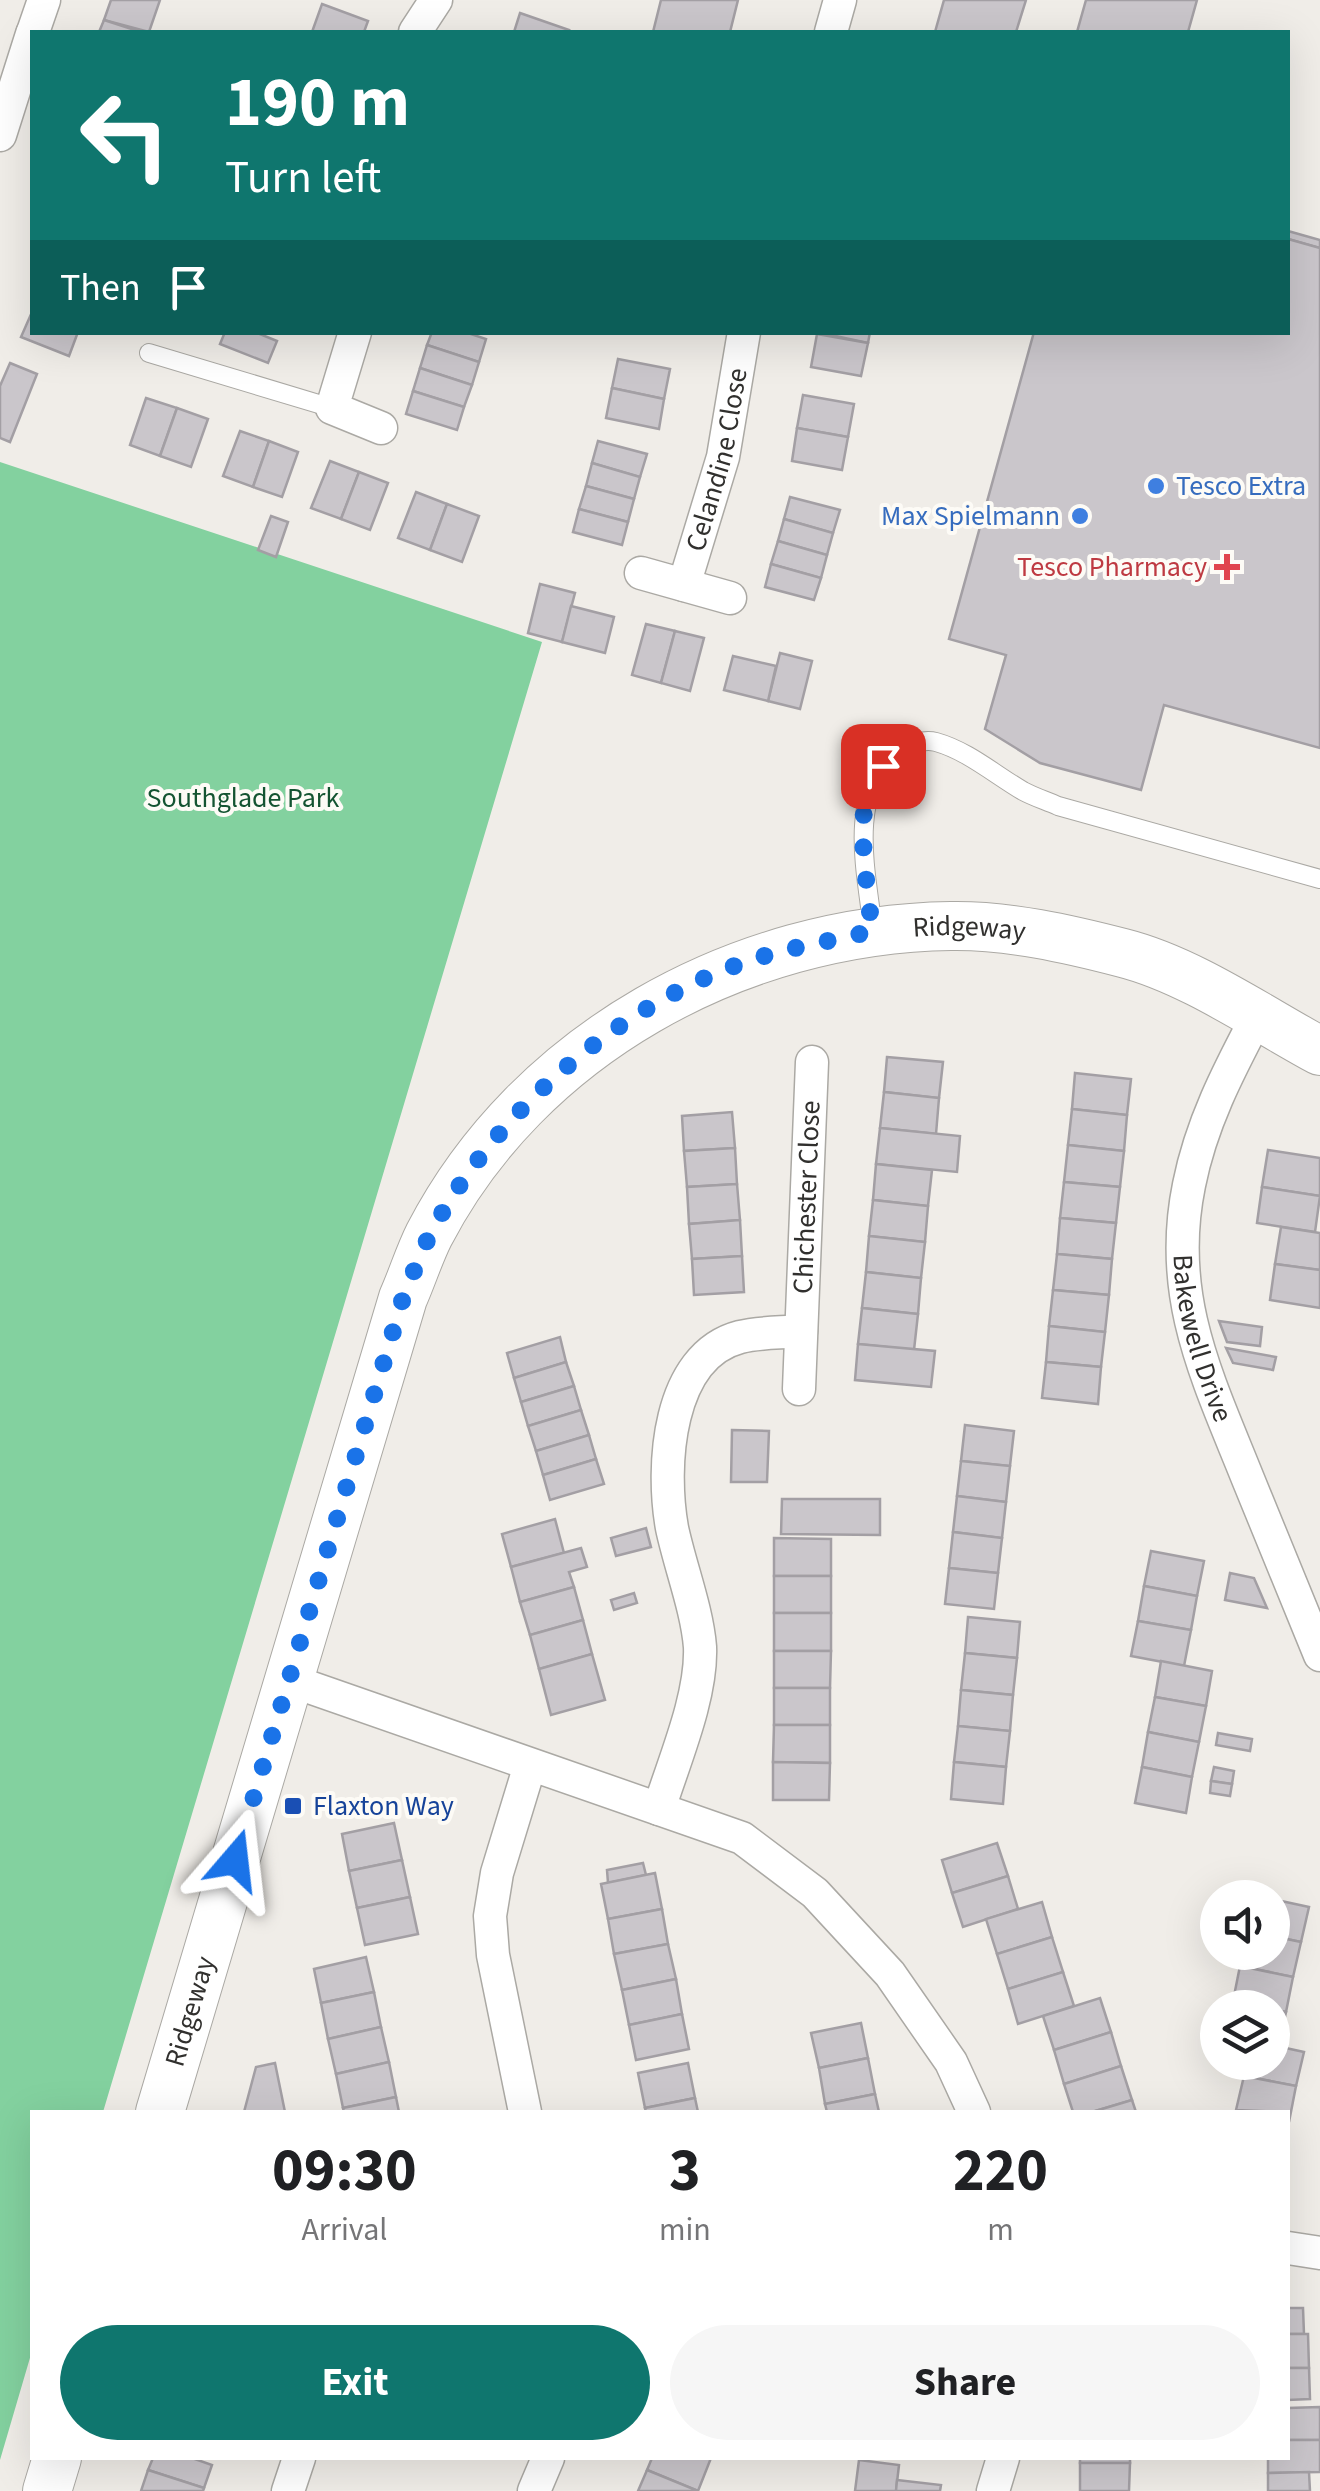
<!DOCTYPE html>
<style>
body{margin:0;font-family:"Source Sans 3",sans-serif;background:#f6f6f6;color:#202124;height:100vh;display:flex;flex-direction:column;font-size:38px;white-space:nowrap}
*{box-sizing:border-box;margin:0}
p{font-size:32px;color:#757577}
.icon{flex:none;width:55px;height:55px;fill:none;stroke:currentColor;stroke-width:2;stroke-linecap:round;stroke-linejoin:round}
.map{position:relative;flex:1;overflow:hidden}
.sheet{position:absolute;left:30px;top:2110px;width:1260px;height:350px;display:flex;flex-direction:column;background:#fff;border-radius:0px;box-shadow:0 10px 40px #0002}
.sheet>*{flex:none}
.banner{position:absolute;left:30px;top:30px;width:1260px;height:305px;border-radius:0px;box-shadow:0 10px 40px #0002;background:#0f766e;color:#fff;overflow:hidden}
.tools{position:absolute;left:1200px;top:1880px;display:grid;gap:20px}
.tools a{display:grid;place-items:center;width:90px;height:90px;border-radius:50%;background:#fff;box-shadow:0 10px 40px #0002;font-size:50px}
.pin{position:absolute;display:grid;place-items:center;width:85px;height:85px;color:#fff;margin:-42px;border-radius:20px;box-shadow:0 5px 15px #0006}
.me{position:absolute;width:110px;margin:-55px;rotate:17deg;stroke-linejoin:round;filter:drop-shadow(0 0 8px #0008)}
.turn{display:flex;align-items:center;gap:35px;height:210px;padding:0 30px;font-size:45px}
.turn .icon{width:130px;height:130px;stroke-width:2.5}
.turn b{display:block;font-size:70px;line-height:85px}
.then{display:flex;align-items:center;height:95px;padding:0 30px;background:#0003;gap:20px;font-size:38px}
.eta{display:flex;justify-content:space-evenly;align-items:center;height:170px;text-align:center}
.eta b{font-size:60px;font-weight:700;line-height:70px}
.action{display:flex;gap:20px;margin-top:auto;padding:20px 30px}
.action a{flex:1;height:115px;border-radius:60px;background:#0f766e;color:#fff;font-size:40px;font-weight:700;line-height:115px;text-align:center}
.action a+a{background:#f6f6f6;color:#202124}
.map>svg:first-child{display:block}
.green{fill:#83d19f}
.building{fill:#cac6cb;stroke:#a39fa4;stroke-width:2.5}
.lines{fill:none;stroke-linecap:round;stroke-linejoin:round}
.lane-casing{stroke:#aba9a4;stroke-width:20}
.street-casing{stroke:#aba9a4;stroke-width:35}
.secondary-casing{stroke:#aba9a4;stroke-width:50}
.lane{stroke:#fff;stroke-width:18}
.street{stroke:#fff;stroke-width:32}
.secondary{stroke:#fff;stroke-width:48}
.route{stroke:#1a73e8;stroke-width:18;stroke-dasharray:0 32.4}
.shop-dot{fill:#3f7fe0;stroke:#fdfbf6;stroke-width:4}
.health-dot{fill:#e0444e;stroke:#fdfbf6;stroke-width:4}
.transit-dot{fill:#1a4fb4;stroke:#fdfbf6;stroke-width:4}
.labels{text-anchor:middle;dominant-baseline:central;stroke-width:8;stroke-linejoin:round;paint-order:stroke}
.street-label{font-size:28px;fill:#31302e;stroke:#fdfbf6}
.shop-label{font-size:28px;fill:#366cbe;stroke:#fdfbf6;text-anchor:start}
.health-label{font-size:28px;fill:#be3a42;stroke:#fdfbf6;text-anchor:end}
.park-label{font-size:28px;fill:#145432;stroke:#fdfbf6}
.transit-label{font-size:28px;fill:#164399;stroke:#fdfbf6;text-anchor:start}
</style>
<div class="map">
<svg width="1320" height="2491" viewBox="0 0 1320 2491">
<rect width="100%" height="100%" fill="#f0ede8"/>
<polygon class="green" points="0,462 542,642 103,2112 32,2112 32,2351 0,2460"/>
<g class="building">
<polygon points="111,0 160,0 149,32 104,20"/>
<polygon points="661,0 738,0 730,32 653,32"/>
<polygon points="944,0 1026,0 1016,32 935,32"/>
<polygon points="1086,0 1197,0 1188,32 1077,32"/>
<polygon points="322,4 368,21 364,32 312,32"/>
<polygon points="520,13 569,30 568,32 514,32"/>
<polygon points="104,20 141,32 99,32"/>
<polygon points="1288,231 1320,240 1320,248 1288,239"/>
<polygon points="1288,239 1320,248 1320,748 1164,705 1141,790 1040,763 985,729 1006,655 949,639 1034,332 1288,332"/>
<polygon points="32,312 32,332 78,332 69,356 21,337"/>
<polygon points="225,332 255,332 277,341 268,363 220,344"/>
<polygon points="432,332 465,332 486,339 479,362 427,345"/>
<polygon points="817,332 870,332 868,343"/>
<polygon points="817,334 868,343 861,376 811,367"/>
<polygon points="427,345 479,362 472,385 420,368"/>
<polygon points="618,359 670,369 664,399 612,388"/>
<polygon points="10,363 37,374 10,442 0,438 0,386"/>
<polygon points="420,368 472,385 464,407 413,391"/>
<polygon points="612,388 664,399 659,429 606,418"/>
<polygon points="413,391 464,407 457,430 406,414"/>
<polygon points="803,395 854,404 848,437 797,428"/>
<polygon points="146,398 177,408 160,456 130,445"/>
<polygon points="177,408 208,419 191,467 160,456"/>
<polygon points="797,428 848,437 842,470 792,461"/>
<polygon points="240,431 269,441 253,487 223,476"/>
<polygon points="269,441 298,452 282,497 253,487"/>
<polygon points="598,441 647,454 640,477 592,463"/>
<polygon points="330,461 359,472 341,519 311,508"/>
<polygon points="592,463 640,477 634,499 586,486"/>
<polygon points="359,472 388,483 370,530 341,519"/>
<polygon points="586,486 634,499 628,522 579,509"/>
<polygon points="416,492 447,504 430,550 398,538"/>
<polygon points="790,497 840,510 833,533 784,519"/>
<polygon points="447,504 479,516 462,562 430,550"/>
<polygon points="579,509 628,522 622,545 573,532"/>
<polygon points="271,516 288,522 276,557 258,550"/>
<polygon points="784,519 833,533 827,555 778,541"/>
<polygon points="778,541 827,555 821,578 771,564"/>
<polygon points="771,564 821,578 814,600 765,587"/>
<polygon points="540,584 575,593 562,642 528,633"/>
<polygon points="571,606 614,617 605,653 562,642"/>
<polygon points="646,624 675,631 661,683 632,675"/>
<polygon points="675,631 704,638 690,691 661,683"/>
<polygon points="780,653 812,661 800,709 768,701"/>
<polygon points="733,656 776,666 768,701 724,690"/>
<polygon points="887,1057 943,1062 939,1098 884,1092"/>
<polygon points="1075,1073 1131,1079 1127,1115 1072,1109"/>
<polygon points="884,1092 939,1098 936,1134 880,1128"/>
<polygon points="1072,1109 1127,1115 1124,1151 1068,1145"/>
<polygon points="732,1112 735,1148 684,1151 682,1116"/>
<polygon points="880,1128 960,1136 957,1172 876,1164"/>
<polygon points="1068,1145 1124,1151 1120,1187 1064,1182"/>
<polygon points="735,1148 737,1184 687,1187 684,1151"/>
<polygon points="1268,1150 1320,1158 1320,1196 1262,1187"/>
<polygon points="876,1164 932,1170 928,1206 873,1200"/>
<polygon points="1064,1182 1120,1187 1116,1223 1060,1218"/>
<polygon points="737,1184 740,1220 689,1224 687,1187"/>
<polygon points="1262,1187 1320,1196 1315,1232 1257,1223"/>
<polygon points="873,1200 928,1206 925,1242 869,1236"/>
<polygon points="1060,1218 1116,1223 1112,1259 1057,1254"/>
<polygon points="740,1220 742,1256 692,1259 689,1224"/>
<polygon points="1281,1227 1320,1233 1320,1270 1275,1264"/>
<polygon points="869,1236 925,1242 921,1278 866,1272"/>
<polygon points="1057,1254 1112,1259 1109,1295 1053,1290"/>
<polygon points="742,1256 744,1292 694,1295 692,1259"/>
<polygon points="1275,1264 1320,1270 1320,1308 1270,1300"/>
<polygon points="866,1272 921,1278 918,1314 862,1308"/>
<polygon points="1053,1290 1109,1295 1105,1332 1049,1326"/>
<polygon points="862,1308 918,1314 914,1350 858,1344"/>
<polygon points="1219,1321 1262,1327 1260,1346 1227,1342"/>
<polygon points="1049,1326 1105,1332 1101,1367 1046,1362"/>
<polygon points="560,1337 566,1362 514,1378 507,1353"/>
<polygon points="858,1344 935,1351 931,1387 855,1380"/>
<polygon points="1226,1348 1276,1357 1273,1370 1233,1363"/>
<polygon points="566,1362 574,1386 521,1402 514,1378"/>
<polygon points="1046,1362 1101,1367 1098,1404 1042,1398"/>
<polygon points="574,1386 581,1410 528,1426 521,1402"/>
<polygon points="581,1410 589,1435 536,1451 528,1426"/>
<polygon points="965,1425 1014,1431 1010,1466 961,1461"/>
<polygon points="732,1430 769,1431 767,1482 731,1482"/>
<polygon points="589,1435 596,1459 543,1475 536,1451"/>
<polygon points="596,1459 604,1484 550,1500 543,1475"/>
<polygon points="961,1461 1010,1466 1006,1502 957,1496"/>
<polygon points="957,1496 1006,1502 1002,1538 953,1532"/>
<polygon points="782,1499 880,1499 880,1535 781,1534"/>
<polygon points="555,1519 564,1553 511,1567 502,1534"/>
<polygon points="646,1528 651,1547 616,1556 611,1538"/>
<polygon points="953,1532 1002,1538 998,1573 949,1568"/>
<polygon points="774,1538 831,1539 831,1576 774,1576"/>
<polygon points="581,1548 587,1567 569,1572 574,1587 520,1602 511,1567"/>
<polygon points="1151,1551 1204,1561 1197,1596 1144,1586"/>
<polygon points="949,1568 998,1573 994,1609 945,1604"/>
<polygon points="1230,1573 1254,1578 1267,1608 1225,1600"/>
<rect x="774" y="1576" width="57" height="37"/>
<polygon points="1144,1586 1197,1596 1191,1630 1138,1621"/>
<polygon points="574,1587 583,1620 530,1635 520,1602"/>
<polygon points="634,1593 637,1603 614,1610 611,1600"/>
<rect x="774" y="1613" width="57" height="38"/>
<polygon points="968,1617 1020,1622 1017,1658 965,1653"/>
<polygon points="583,1620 592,1654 539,1669 530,1635"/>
<polygon points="1138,1621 1191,1630 1184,1666 1131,1656"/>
<polygon points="774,1651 831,1651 830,1688 774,1688"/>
<polygon points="965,1653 1017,1658 1013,1695 961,1690"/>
<polygon points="592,1654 605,1700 551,1715 539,1669"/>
<polygon points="1161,1661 1212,1671 1206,1706 1155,1697"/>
<rect x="774" y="1688" width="56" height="37"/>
<polygon points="961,1690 1013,1695 1010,1731 958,1726"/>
<polygon points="1155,1697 1206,1706 1199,1742 1148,1732"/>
<polygon points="774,1725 830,1725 830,1763 773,1762"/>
<polygon points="958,1726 1010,1731 1006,1767 954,1762"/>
<polygon points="1148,1732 1199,1742 1192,1777 1142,1767"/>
<polygon points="1218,1733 1252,1739 1250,1751 1216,1745"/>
<polygon points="773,1762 830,1763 829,1800 773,1800"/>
<polygon points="954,1762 1006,1767 1003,1804 951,1799"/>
<polygon points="1142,1767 1192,1777 1186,1813 1135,1803"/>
<polygon points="1214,1767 1234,1771 1232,1784 1211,1781"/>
<polygon points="1211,1781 1232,1784 1230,1796 1210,1793"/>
<polygon points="394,1823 402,1860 349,1871 342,1834"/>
<polygon points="997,1843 1008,1876 952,1893 942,1860"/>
<polygon points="402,1860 410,1897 357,1908 349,1871"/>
<polygon points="643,1863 646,1875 608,1883 607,1870"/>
<polygon points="655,1873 662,1909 608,1919 601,1884"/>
<polygon points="1008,1876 1018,1909 963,1927 952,1893"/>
<polygon points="410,1897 418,1934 365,1945 357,1908"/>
<polygon points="1272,1899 1309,1907 1301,1942 1272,1936"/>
<polygon points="1042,1902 1052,1937 997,1954 986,1919"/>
<polygon points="662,1909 668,1944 614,1954 608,1919"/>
<polygon points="1272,1936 1301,1942 1293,1977 1240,1966 1243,1952 1272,1952"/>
<polygon points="1052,1937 1063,1972 1008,1989 997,1954"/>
<polygon points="668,1944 676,1979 622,1990 614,1954"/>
<polygon points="366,1957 374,1992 321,2003 314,1969"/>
<polygon points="1240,1966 1293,1977 1286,2012 1233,2001"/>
<polygon points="1063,1972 1074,2006 1018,2024 1008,1989"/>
<polygon points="676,1979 682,2014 629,2025 622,1990"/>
<polygon points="374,1992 381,2027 328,2039 321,2003"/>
<polygon points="1100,1998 1111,2032 1054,2050 1043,2016"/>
<polygon points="1272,2009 1286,2012 1279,2046 1272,2045"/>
<polygon points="682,2014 689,2049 636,2060 629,2025"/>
<polygon points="861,2023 868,2058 819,2068 811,2033"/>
<polygon points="381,2027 389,2062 336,2074 328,2039"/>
<polygon points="1111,2032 1121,2066 1064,2084 1054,2050"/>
<polygon points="1272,2045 1304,2052 1296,2086 1244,2076 1247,2062 1272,2062"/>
<polygon points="868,2058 875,2094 825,2104 819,2068"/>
<polygon points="389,2062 396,2097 343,2108 336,2074"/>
<polygon points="275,2063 285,2112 244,2112 256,2067"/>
<polygon points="688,2063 695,2098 645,2108 638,2073"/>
<polygon points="1121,2066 1132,2100 1092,2112 1073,2112 1064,2084"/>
<polygon points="1244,2076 1296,2086 1289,2122 1288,2112 1236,2110"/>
<polygon points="875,2094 879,2112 827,2112 825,2104"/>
<polygon points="396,2097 399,2112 344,2112 343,2108"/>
<polygon points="695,2098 698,2112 646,2112 645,2108"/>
<polygon points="1132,2100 1136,2112 1092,2112"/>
<polygon points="1288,2308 1303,2308 1304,2334 1288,2334"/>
<polygon points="1288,2334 1308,2334 1309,2368 1288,2368"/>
<polygon points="1288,2368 1309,2368 1310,2399 1288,2400"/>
<polygon points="1320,2407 1320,2440 1288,2440 1288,2408"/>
<polygon points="1288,2440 1320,2440 1320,2472 1268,2473 1268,2458 1288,2458"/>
<polygon points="153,2458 192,2458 212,2465 204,2488 148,2470"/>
<polygon points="652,2458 711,2458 698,2491 647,2470"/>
<rect x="1080" y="2458" width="50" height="5"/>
<polygon points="859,2460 899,2465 896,2491 855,2491"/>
<polygon points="1080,2463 1130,2463 1129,2491 1080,2491"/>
<polygon points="148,2470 204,2488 203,2491 141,2491"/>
<polygon points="647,2470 698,2491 638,2491"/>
<polygon points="1309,2472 1310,2491 1268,2491 1268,2473"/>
<polygon points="897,2480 941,2485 940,2491 896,2491"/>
</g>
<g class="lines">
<defs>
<g id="lane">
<polyline points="149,353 332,408"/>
<path d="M873 930C867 874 847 797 894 755 905 746 922 738 936 742 968 751 994 774 1023 791 1034 797 1047 801 1058 806L1320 879"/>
</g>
<g id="street">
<polyline points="33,32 44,0"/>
<polyline points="415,32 436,0"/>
<polyline points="831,32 840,0"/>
<polyline points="0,135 32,34"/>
<polyline points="355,332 332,408 381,428"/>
<polyline points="641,573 730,598"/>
<path id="s1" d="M684 585 723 457 744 332"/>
<path id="s2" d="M1257 1017C1228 1072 1201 1124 1189 1185 1166 1297 1208 1379 1248 1479 1272 1537 1296 1596 1320 1655"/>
<path id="s3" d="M799 1389 812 1062"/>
<polyline points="289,1680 742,1838 815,1893 890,1974 951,2062 974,2112"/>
<path d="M659 1809C674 1761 702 1697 700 1647 697 1609 680 1566 672 1528 661 1467 667 1356 740 1337 759 1332 782 1333 801 1331"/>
<polyline points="525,2112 493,1955 490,1916 497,1873 530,1765"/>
<polyline points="1288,2248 1320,2253"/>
<polyline points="288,2491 299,2458"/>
<polyline points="534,2491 548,2458"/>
<polyline points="993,2491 1003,2458"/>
</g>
<g id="secondary">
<path id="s4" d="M160 2112 403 1298C412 1278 419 1255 429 1235 528 1044 739 929 951 926 1008 925 1069 939 1123 953 1190 970 1259 1018 1320 1051"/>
<polyline points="47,2491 57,2458"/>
</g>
</defs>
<use href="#lane" class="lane-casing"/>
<use href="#street" class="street-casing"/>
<use href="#secondary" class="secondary-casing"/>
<use href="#lane" class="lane"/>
<use href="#street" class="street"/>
<use href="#secondary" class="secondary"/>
</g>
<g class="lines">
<path class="route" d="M235 1860 403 1298C412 1278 419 1255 430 1235 494 1111 627 997 761 957 797 946 836 940 872 931 869 896 856 825 868 794 871 784 878 775 883 766"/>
</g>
<g class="shop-dot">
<circle cx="1156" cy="486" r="10"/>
<circle cx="1080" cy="516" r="10"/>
</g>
<path class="health-dot" d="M1222 552h10v10h10v10h-10v10h-10v-10h-10v-10h10z"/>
<rect class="transit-dot" x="283" y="1796" width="20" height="20" rx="5"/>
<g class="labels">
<g class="street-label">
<text stroke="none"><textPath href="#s1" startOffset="130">Celandine Close</textPath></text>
<text stroke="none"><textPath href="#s4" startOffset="1572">Ridgeway</textPath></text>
<text stroke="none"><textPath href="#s3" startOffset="192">Chichester Close</textPath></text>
<text stroke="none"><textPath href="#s2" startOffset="338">Bakewell Drive</textPath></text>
<text stroke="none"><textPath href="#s4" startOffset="105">Ridgeway</textPath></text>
</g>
<g class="shop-label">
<text x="1176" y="486">Tesco Extra</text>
<text x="1060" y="516" text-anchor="end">Max Spielmann</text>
</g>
<g class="health-label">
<text x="1207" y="567">Tesco Pharmacy</text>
</g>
<g class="park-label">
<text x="243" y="798">Southglade Park</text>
</g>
<g class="transit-label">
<text x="313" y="1806">Flaxton Way</text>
</g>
</g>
</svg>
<div class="tools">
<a><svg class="icon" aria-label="sound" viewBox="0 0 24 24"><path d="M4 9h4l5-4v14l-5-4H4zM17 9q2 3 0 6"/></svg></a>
<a><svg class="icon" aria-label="layers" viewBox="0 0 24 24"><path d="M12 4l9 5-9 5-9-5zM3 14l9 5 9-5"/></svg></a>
</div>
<div class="pin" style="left:883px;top:766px;background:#d93025"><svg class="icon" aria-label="arrive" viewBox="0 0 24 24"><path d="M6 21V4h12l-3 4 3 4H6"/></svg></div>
<svg class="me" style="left:235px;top:1860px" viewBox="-20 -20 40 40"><path d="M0-17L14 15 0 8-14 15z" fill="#1a73e8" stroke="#fff" stroke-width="4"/></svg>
<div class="banner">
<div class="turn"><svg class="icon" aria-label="left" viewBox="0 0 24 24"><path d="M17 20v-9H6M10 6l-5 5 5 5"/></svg><div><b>190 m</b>Turn left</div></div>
<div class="then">Then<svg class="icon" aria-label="arrive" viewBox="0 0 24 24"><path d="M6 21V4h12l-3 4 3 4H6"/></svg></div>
</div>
<section class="sheet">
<div class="eta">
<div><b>09:30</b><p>Arrival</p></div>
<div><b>3</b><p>min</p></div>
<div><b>220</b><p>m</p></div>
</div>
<div class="action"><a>Exit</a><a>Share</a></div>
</section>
</div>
